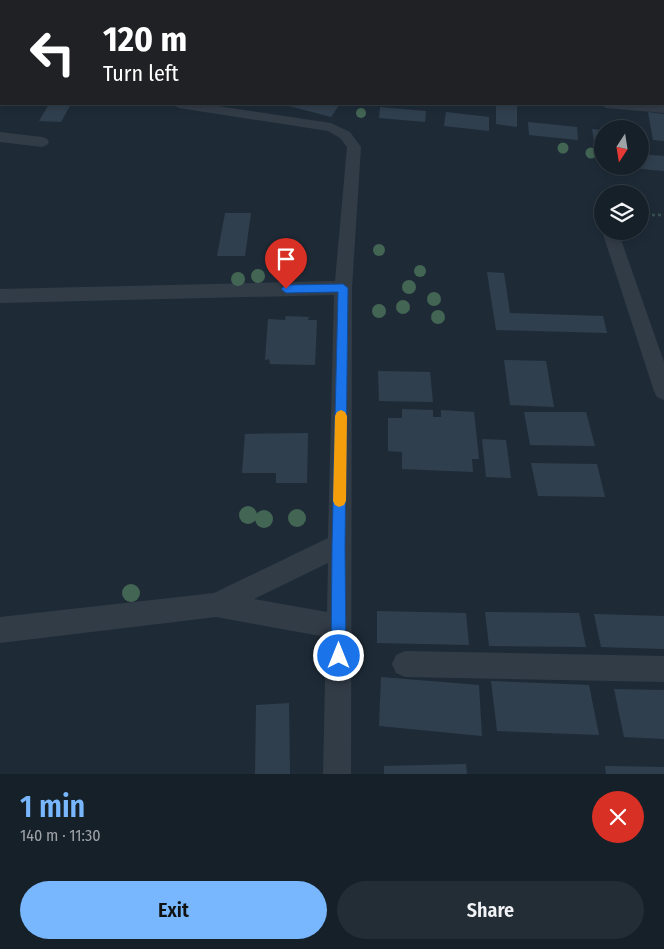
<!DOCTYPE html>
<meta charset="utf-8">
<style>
body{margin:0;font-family:"Fira Sans Condensed",sans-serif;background:#232d35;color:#f1f3f6;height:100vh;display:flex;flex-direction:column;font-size:19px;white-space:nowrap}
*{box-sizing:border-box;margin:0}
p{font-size:16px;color:#9ea3a8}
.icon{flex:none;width:28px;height:28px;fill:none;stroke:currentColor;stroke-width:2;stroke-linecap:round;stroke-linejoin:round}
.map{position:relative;height:774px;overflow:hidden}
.drawer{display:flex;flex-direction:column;background:#162029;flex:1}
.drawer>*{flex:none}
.banner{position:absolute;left:0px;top:0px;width:665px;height:105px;box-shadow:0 2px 8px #0003,0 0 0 1px #353e46;background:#202124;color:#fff;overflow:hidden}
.needle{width:32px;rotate:192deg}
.buttons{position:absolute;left:594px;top:120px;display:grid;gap:10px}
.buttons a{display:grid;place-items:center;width:55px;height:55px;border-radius:50%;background:#162029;box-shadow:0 2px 8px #0003,0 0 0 1px #353e46;font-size:25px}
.pin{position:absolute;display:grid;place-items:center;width:42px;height:42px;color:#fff;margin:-51px -21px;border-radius:50% 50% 50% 0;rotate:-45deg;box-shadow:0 0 5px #0007}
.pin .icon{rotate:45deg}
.me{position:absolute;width:55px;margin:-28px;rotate:0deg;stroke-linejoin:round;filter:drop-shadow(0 0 4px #0008)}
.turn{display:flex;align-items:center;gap:18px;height:105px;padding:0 20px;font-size:22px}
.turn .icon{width:65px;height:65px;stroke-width:2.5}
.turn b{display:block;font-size:35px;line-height:42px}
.round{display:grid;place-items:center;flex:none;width:52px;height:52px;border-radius:26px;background:#232d35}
.headline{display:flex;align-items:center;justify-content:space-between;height:85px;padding:0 20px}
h1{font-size:30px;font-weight:600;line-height:38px;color:#78b7fd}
.action{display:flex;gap:10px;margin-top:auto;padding:10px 20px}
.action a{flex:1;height:58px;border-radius:30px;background:#78b7fd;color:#111;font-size:20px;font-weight:600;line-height:58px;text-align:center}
.action a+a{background:#232d35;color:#f1f3f6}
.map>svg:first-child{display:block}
.building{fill:#303f4e}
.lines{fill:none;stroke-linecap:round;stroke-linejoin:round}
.path{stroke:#385050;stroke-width:2.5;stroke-dasharray:3 3;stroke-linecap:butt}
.street{fill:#323c47;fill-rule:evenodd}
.tree{fill:#436553}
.route{fill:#1a73e8;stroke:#114b97}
.slow{fill:#f59e0b}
</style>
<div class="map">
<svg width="664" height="774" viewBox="0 0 664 774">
<rect width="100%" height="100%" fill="#1e2b37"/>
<g class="building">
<polygon points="49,104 71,104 61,122 39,121"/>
<polygon points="291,104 340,104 331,117 289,106"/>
<polygon points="496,104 517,104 517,127 496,124"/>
<polygon points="380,107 426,111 425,122 379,118"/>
<polygon points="446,112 489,117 489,131 444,126"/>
<polygon points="648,112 664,114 664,141 653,140"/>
<polygon points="528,122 577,127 578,140 529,135"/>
<polygon points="592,129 602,130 602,143 594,142"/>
<polygon points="640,133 645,134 648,147 640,146"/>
<polygon points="640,154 664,156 664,171 641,169"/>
<polygon points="225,213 251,213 245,256 217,256"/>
<polygon points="487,272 504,273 510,313 603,316 607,333 496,330"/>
<polygon points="286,316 309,317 308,320 317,320 315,365 270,364 269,359 265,360 268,319 285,320"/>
<polygon points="504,360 546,361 554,407 510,405"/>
<polygon points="378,371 430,372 433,402 379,401"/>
<polygon points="402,409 433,410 433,417 441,417 441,410 474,412 479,459 472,459 473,472 402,469 402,452 388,451 388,418 402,418"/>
<polygon points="524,412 586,412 595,446 530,445"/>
<polygon points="308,433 307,483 276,483 276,473 242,473 245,434"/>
<polygon points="482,439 506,440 511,478 486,477"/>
<polygon points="531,463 597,464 605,497 538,496"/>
<polygon points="377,611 466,613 469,645 377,643"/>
<polygon points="485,612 579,613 586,647 489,646"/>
<polygon points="594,614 664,616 664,649 601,647"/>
<polygon points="381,677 479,685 482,736 379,726"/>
<polygon points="491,681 589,685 599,735 497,731"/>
<polygon points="614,689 664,690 664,739 624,737"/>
<polygon points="289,703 290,774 255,774 256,705"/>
<polygon points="466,764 467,774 384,774 384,766"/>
<polygon points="605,766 664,767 664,774 606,774"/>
</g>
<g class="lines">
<polyline class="path" points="640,215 664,215"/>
<g class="street">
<rect x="105" y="0" width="12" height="1"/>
<rect x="213" y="0" width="12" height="1"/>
<polygon points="267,0 279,0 280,1 268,1"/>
<polygon points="425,0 439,0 440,1 426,1"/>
<rect x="0" y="32" width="1" height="8"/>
<rect x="0" y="79" width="1" height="8"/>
<path d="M172 104H205L331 123 350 132 361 147 352 288 351 774H323L326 637 216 617 0 643V617L214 593 328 538 334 295 0 303V289L335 281 347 147 340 138 328 131 179 108ZM328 563 327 612 254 599Z"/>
<polygon points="599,104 664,105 664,113 606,108"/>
<polygon points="0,132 42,137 47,139 49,142 47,145 42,147 0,142"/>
<polygon points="602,230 602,231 618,231 664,362 664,400 657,397 654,391 602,231"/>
<polygon points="405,651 664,656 664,682 405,677 396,673 392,664 396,655"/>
</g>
</g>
<g class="tree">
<circle cx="361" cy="113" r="5"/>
<circle cx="563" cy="148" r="5.5"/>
<circle cx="591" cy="153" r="5.5"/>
<circle cx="379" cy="250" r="6"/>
<circle cx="420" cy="271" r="6"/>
<circle cx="258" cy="276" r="7"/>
<circle cx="238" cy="279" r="7"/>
<circle cx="409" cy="287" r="7"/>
<circle cx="434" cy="299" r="7"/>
<circle cx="403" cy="307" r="7"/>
<circle cx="379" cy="311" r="7"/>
<circle cx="438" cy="317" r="7"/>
<circle cx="248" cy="515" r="9"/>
<circle cx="297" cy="518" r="9"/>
<circle cx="264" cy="519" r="9"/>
<circle cx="131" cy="593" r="9"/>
</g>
<polygon class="route" points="343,284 348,288 345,546 346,656 344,662 339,664 334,662 331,656 332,546 338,292 286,293 281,289 286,285"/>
<polygon class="slow" points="341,410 345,412 347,416 346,501 344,505 339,507 335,505 333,501 335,416 337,412"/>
</svg>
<div class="buttons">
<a><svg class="needle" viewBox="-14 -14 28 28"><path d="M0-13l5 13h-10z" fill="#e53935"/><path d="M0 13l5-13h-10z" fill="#9ea3a8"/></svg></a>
<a><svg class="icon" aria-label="layers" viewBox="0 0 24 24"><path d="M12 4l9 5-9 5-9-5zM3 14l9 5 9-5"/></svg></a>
</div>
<div class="pin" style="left:286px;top:289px;background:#d93025"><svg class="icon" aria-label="arrive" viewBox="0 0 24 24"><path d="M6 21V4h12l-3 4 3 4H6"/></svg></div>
<svg class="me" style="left:339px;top:656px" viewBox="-20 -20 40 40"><circle r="17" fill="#1a73e8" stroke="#fff" stroke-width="3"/><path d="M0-11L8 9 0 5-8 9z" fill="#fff"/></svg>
<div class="banner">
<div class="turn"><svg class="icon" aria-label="left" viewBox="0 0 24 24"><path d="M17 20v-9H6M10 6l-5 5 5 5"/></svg><div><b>120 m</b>Turn left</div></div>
</div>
</div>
<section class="drawer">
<div class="headline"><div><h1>1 min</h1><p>140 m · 11:30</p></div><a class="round" style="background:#d93025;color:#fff"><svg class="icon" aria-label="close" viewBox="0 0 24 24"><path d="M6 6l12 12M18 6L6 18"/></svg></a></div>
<div class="action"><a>Exit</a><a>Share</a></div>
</section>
